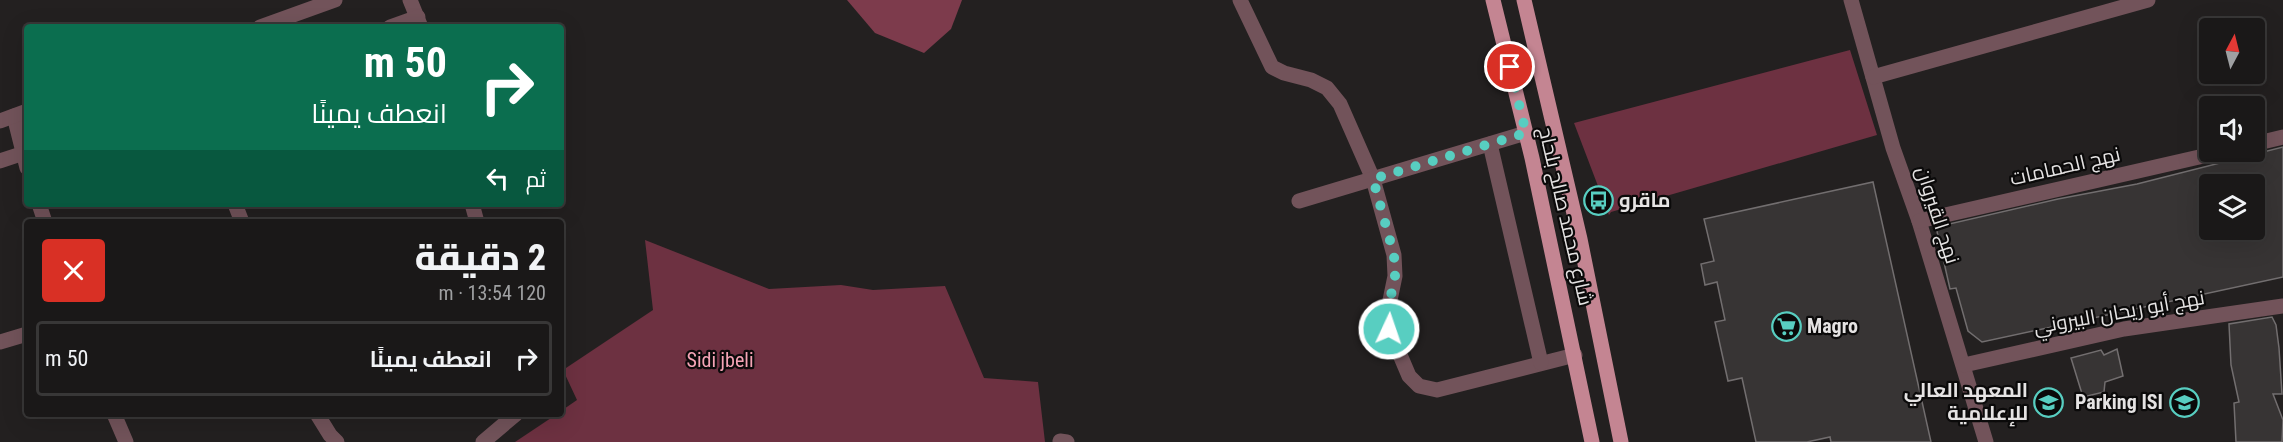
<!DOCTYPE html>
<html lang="ar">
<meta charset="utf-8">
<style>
body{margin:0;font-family:"Roboto Condensed",Cairo,sans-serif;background:#232121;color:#f1f3f6;direction:rtl;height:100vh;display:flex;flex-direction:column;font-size:22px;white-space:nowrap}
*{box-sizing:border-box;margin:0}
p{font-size:20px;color:#9fa0a2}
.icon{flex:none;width:33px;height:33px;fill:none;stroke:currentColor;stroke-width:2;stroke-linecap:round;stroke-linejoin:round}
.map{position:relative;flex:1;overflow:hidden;direction:ltr}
.drawer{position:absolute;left:24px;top:219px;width:540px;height:198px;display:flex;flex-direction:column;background:#1a1818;border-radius:6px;box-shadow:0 6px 24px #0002,0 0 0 2px #383737;direction:rtl}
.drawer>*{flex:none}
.hud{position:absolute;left:24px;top:24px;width:540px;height:183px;border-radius:6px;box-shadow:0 6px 24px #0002,0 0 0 2px #383737;direction:rtl;background:#0b6e4f;color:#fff;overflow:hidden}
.needle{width:39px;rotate:7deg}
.buttons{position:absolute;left:2199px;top:18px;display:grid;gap:12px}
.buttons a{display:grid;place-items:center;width:66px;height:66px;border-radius:6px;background:#1a1818;box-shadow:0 6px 24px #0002,0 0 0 2px #383737;font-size:30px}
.pin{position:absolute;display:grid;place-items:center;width:51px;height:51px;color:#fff;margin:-26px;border:3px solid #fff;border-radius:50%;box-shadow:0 2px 6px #0007}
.me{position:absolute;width:66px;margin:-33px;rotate:3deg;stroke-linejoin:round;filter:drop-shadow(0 0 4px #0008)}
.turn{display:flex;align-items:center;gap:21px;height:126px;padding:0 18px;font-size:27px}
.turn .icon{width:78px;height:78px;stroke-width:2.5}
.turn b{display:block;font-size:42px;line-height:51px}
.then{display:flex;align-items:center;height:57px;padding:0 18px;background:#0003;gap:12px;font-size:22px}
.round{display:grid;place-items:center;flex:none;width:63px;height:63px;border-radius:6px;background:#232121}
.summary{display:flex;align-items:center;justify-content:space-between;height:102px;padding:0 18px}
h1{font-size:36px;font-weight:800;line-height:45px}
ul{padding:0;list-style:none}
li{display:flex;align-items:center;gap:18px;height:75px;margin:0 12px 9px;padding:0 6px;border:3px solid #383737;border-radius:6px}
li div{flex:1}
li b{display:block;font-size:22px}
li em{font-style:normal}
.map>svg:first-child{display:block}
.green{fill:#6d3141}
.forest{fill:#7d3b4c}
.building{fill:#373434;stroke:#726e6f;stroke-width:1.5;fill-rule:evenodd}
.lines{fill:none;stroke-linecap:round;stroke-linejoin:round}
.minor{stroke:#72535a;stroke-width:15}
.major{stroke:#c48592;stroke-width:15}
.route{stroke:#58cec1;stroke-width:10;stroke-dasharray:0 18}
.labels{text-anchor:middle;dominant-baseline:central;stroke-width:4.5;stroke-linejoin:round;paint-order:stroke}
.street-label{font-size:20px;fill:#e5e3e3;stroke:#0b0a0a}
.poi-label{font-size:20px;font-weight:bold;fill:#e5e3e3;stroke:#0b0a0a;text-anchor:start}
.park-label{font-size:20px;fill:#f5a4b6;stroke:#0b0a0a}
</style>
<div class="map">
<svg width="2283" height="442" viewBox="0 0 2283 442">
<rect width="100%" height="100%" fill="#232020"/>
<g class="green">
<polygon points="1850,50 1877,135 1611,212 1609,215 1574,123"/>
<polygon points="645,240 769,289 841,285 873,290 945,286 984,378 1038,382 1045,442 515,442 557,414 561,414 561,411 577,400 563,370 653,310"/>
</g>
<polygon class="forest" points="847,0 962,0 951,29 924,53 875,33"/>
<g class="building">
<path d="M2283 147V277L1982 342 1968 331 1956 288 1950 289 1936 227 2058 199 2137 184ZM2210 184H2254V230H2210Z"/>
<polygon points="1873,182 1931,442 1831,442 1830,437 1807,442 1756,442 1742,378 1728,381 1715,322 1725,320 1717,282 1705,285 1701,264 1714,261 1704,219"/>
<polygon points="2272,317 2276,325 2279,348 2282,394 2273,394 2283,420 2282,442 2236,442 2234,403 2239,402 2231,365 2229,324"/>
<polygon points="2117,349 2123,376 2105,382 2104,392 2083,397 2071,358 2101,350 2104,355"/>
</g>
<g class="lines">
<g class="minor">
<polyline points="410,0 421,27"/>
<polyline points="1240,0 1272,67 1284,73 1311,80 1327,88 1340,104 1373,179 1394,255 1395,276 1388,310 1389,329 1409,376 1419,386 1437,390 1575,355"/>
<polyline points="1851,0 1893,148 1919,221 1986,442"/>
<polyline points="260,27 335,0"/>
<polyline points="390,27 418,17"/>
<polyline points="1873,77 2148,0"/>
<polyline points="14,116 27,168"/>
<polyline points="0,121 27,111"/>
<polyline points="1490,144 1541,363"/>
<polyline points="2254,144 2283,137"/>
<polyline points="0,161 27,152"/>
<polyline points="1299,201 1526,133"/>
<polyline points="39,204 45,222"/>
<polyline points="235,204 242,222"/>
<polyline points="472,204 477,222"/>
<polyline points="1919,221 2221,152"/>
<polyline points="0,342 27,334"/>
<polyline points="1964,365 2124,329 2283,306"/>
<polyline points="114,414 126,442"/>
<polyline points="317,414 330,435 337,442"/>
<polyline points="1060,441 1067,442"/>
<polyline points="483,442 516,414"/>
</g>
<g class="major">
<polyline points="1493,0 1532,158 1592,442"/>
<polyline points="1524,0 1580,239 1621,442"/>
</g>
</g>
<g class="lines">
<polyline class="route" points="1389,329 1388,310 1395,276 1394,255 1373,179 1526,133 1510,67"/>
</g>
<defs>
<symbol id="bus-ring" viewBox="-11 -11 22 22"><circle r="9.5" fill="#0b0a0a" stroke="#58cec1" stroke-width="1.5"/><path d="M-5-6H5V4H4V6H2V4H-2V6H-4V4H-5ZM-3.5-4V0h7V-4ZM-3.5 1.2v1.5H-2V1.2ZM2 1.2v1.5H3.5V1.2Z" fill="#58cec1"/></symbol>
<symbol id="supermarket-ring" viewBox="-11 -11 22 22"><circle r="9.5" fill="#0b0a0a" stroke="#58cec1" stroke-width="1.5"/><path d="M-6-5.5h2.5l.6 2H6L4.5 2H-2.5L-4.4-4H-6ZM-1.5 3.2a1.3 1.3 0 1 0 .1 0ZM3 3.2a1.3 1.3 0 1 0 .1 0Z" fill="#58cec1"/></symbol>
<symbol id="university-ring" viewBox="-11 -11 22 22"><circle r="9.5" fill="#0b0a0a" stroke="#58cec1" stroke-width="1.5"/><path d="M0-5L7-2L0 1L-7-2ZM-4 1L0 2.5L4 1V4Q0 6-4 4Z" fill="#58cec1"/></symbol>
</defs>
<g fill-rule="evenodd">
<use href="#bus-ring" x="1582" y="184" width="33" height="33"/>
<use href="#supermarket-ring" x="1770" y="310" width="33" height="33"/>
<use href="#university-ring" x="2032" y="386" width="33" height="33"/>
<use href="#university-ring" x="2168" y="386" width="33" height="33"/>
</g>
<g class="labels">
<g class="street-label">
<text transform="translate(2065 166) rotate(-13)">نهج الحمامات</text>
<text transform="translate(1938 215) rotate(72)">نهج القيروان</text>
<text transform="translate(1566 216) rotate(77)">شارع محمد صالح بلحاج</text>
<text transform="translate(2119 312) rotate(-10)">نهج أبو ريحان البيروني</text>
</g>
<g class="poi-label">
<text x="1619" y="200">ماقرو</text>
<text x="1807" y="326">Magro</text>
<text x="2028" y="390" text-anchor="end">المعهد العالي<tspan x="2028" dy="23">للإعلامية</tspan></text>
<text x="2163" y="402" text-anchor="end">Parking ISI</text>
</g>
<g class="park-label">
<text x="720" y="360">Sidi jbeli</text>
</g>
</g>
</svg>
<div class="buttons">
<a><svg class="needle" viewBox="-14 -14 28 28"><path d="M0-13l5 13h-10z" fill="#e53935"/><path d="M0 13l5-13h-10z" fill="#9fa0a2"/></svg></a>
<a><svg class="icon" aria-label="sound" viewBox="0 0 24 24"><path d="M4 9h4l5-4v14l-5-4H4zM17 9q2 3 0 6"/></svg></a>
<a><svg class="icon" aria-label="layers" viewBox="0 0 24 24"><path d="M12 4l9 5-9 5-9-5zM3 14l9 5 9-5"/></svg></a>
</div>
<div class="pin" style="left:1510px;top:67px;background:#d93025"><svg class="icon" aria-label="arrive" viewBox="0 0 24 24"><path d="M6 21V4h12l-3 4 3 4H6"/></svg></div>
<svg class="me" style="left:1389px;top:329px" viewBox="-20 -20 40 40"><circle r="17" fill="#58cec1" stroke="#fff" stroke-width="3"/><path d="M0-11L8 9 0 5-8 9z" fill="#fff"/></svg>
<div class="hud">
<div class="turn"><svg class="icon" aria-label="right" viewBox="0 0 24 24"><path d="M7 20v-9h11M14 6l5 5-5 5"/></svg><div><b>50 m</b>انعطف يمينًا</div></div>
<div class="then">ثم<svg class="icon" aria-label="left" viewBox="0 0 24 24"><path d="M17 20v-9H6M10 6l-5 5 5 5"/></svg></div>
</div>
<section class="drawer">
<div class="summary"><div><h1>2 دقيقة</h1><p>120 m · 13:54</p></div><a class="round" style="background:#d93025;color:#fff"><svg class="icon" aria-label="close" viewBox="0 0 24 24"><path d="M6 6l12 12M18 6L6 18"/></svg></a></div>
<ul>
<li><svg class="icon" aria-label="right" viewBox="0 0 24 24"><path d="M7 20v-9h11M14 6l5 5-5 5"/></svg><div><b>انعطف يمينًا</b></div><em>50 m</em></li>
</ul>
</section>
</div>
